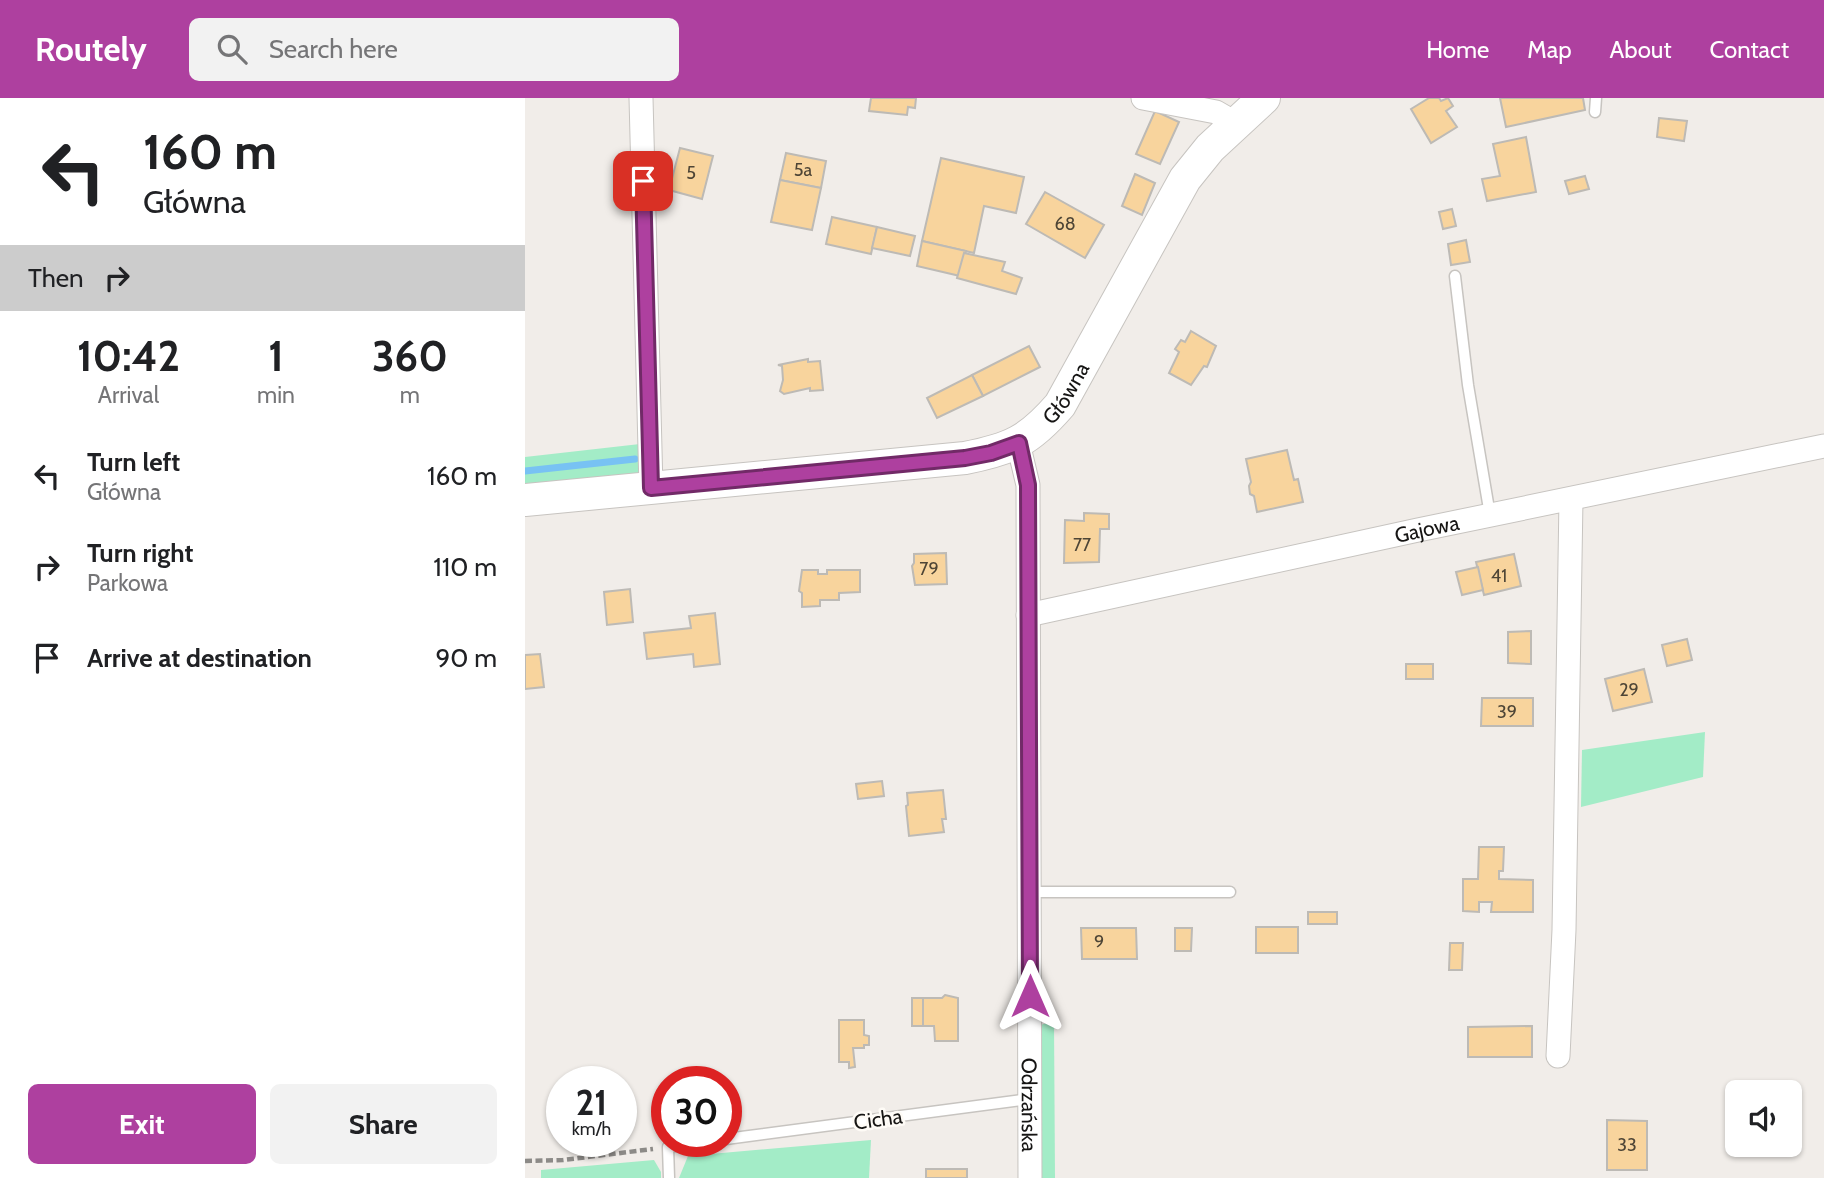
<!DOCTYPE html>
<meta charset="utf-8">
<style>
body{margin:0;font-family:Cabin,sans-serif;background:#f2f2f2;color:#202124;height:100vh;display:flex;flex-direction:column;font-size:26px;white-space:nowrap}
*{box-sizing:border-box;margin:0}
p{font-size:23px;color:#757577}
.icon{flex:none;width:38px;height:38px;fill:none;stroke:currentColor;stroke-width:2;stroke-linecap:round;stroke-linejoin:round}
.map{position:relative;flex:1;overflow:hidden}
.side{display:flex;flex-direction:column;background:#fff;width:525px}
.side>*{flex:none}
.guide{background:#fff;color:#202124;overflow:hidden}
.buttons{position:absolute;left:1200px;top:982px;display:grid;gap:14px}
.buttons a{display:grid;place-items:center;width:77px;height:77px;border-radius:10px;background:#fff;box-shadow:0 2px 5px #0004;font-size:35px}
.speed{position:absolute;left:21px;top:968px;display:flex;gap:14px;font-size:35px;font-weight:700;text-align:center}
.speed>*{display:grid;place-content:center;width:91px;height:91px;border-radius:50%;background:#fff;box-shadow:0 2px 5px #0004;line-height:1}
.speed small{font-size:18px;font-weight:400}
.speed .limit{border:10px solid #d22;background:#fff;color:#111}
.pin{position:absolute;display:grid;place-items:center;width:60px;height:60px;color:#fff;margin:-30px;border-radius:14px;box-shadow:0 4px 10px #0006}
.me{position:absolute;width:77px;margin:-38px;rotate:0deg;stroke-linejoin:round;filter:drop-shadow(0 0 5px #0008)}
.turn{display:flex;align-items:center;gap:24px;height:147px;padding:0 28px;font-size:32px}
.turn .icon{width:91px;height:91px;stroke-width:2.5}
.turn b{display:block;font-size:49px;line-height:60px}
.then{display:flex;align-items:center;height:66px;padding:0 28px;background:#0003;gap:14px;font-size:26px}
.eta{display:flex;justify-content:space-evenly;align-items:center;height:119px;text-align:center}
.eta b{font-size:42px;font-weight:800;line-height:49px}
.primary-button{display:flex;gap:14px;margin-top:auto;padding:14px 28px}
.primary-button a{flex:1;height:80px;border-radius:10px;background:#ae409f;color:#fff;font-size:28px;font-weight:800;line-height:80px;text-align:center}
.primary-button a+a{background:#f2f2f2;color:#202124}
ul{padding:0;list-style:none}
li{display:flex;align-items:center;gap:21px;height:91px;padding:0 28px}
li div{flex:1}
li b{display:block;font-size:26px}
li em{font-style:normal}
header{display:flex;align-items:center;gap:42px;box-sizing:border-box;height:98px;padding:0 35px;background:#ae409f;color:#fff}
header strong{font-size:33px}
nav{display:flex;gap:38px;margin-inline-start:auto;font-size:24px}
.search{width:490px;height:63px;background:#f2f2f2;display:flex;align-items:center;gap:18px;box-sizing:border-box;padding:0 24px;border-radius:10px;color:#757577;font-size:26px}
main{display:flex;flex:1;min-height:0}
.map>svg:first-child{display:block}
.green{fill:#a3ecc7}
.lines{fill:none;stroke-linecap:round;stroke-linejoin:round}
.stream{stroke:#78c2f3;stroke-width:7}
.building{fill:#f8d49d;stroke:#bdbab5;stroke-width:2}
.lane-casing{stroke:#c7c4c0;stroke-width:13}
.street-casing{stroke:#c7c4c0;stroke-width:25}
.secondary-casing{stroke:#c7c4c0;stroke-width:34}
.path{stroke:#8c8a87;stroke-width:4.5;stroke-dasharray:7 3.5;stroke-linecap:butt}
.lane{stroke:#fff;stroke-width:10}
.street{stroke:#fff;stroke-width:23}
.secondary{stroke:#fff;stroke-width:32}
.route-casing{stroke:#712a67;stroke-width:18}
.route{stroke:#ae409f;stroke-width:12}
.labels{text-anchor:middle;dominant-baseline:central;stroke-width:5;stroke-linejoin:round;paint-order:stroke}
.number-label{font-size:18px;fill:#4e4536}
.street-label{font-size:21px;fill:#161514;stroke:#fefbf6}
</style>
<header>
<strong>Routely</strong>
<div class="search"><svg class="icon" aria-label="search" viewBox="0 0 24 24"><circle cx="10" cy="10" r="6"/><path d="M15 15l6 6"/></svg>Search here</div>
<nav><a>Home</a><a>Map</a><a>About</a><a>Contact</a></nav>
</header>
<main>
<section class="side">
<div class="guide">
<div class="turn"><svg class="icon" aria-label="left" viewBox="0 0 24 24"><path d="M17 20v-9H6M10 6l-5 5 5 5"/></svg><div><b>160 m</b>Główna</div></div>
<div class="then">Then<svg class="icon" aria-label="right" viewBox="0 0 24 24"><path d="M7 20v-9h11M14 6l5 5-5 5"/></svg></div>
</div>
<div class="eta">
<div><b>10:42</b><p>Arrival</p></div>
<div><b>1</b><p>min</p></div>
<div><b>360</b><p>m</p></div>
</div>
<ul>
<li><svg class="icon" aria-label="left" viewBox="0 0 24 24"><path d="M17 20v-9H6M10 6l-5 5 5 5"/></svg><div><b>Turn left</b><p>Główna</p></div><em>160 m</em></li>
<li><svg class="icon" aria-label="right" viewBox="0 0 24 24"><path d="M7 20v-9h11M14 6l5 5-5 5"/></svg><div><b>Turn right</b><p>Parkowa</p></div><em>110 m</em></li>
<li><svg class="icon" aria-label="arrive" viewBox="0 0 24 24"><path d="M6 21V4h12l-3 4 3 4H6"/></svg><div><b>Arrive at destination</b></div><em>90 m</em></li>
</ul>
<div class="primary-button"><a>Exit</a><a>Share</a></div>
</section>
<div class="map">
<svg width="1299" height="1080" viewBox="0 0 1299 1080">
<rect width="100%" height="100%" fill="#f1ede9"/>
<g class="green">
<polygon points="115,346 116,376 0,392 0,359"/>
<polygon points="1180,634 1178,679 1056,709 1057,652"/>
<polygon points="529,923 530,1080 513,1080 512,928"/>
<polygon points="346,1042 344,1080 154,1080 163,1058"/>
<polygon points="129,1062 136,1074 136,1080 16,1080 16,1072"/>
</g>
<g class="lines">
<polyline class="stream" points="0,373 110,361"/>
</g>
<g class="building">
<polygon points="346,0 391,0 390,10 383,9 382,17 344,13"/>
<polygon points="904,0 914,0 916,3 923,0 928,8 921,13 932,29 906,45 886,11"/>
<polygon points="975,0 1058,0 1060,12 981,29"/>
<polygon points="630,13 654,24 635,66 611,56"/>
<polygon points="1134,20 1162,23 1159,43 1132,39"/>
<polygon points="1001,39 1011,94 962,103 957,81 975,78 968,46"/>
<polygon points="155,50 188,58 177,101 144,92"/>
<polygon points="261,55 301,63 296,90 255,82"/>
<polygon points="416,60 499,79 491,115 459,108 449,155 397,143"/>
<polygon points="610,76 630,85 617,117 597,108"/>
<polygon points="1060,78 1064,91 1044,96 1040,83"/>
<polygon points="255,82 296,90 287,132 246,124"/>
<polygon points="520,94 579,127 560,160 501,126"/>
<polygon points="927,111 931,128 918,131 914,114"/>
<polygon points="307,119 352,129 346,156 301,146"/>
<polygon points="352,129 390,138 385,158 347,150"/>
<polygon points="941,142 945,164 926,167 923,146"/>
<polygon points="397,143 441,153 435,178 392,168"/>
<polygon points="439,155 480,164 477,173 497,180 491,196 432,180"/>
<polygon points="666,233 691,248 682,269 679,268 666,287 644,275 654,254 650,251 656,242 660,244"/>
<polygon points="504,248 515,269 458,298 447,277"/>
<polygon points="283,261 283,264 295,263 298,292 285,293 285,290 259,296 255,293 258,282 257,268 253,267"/>
<polygon points="447,277 458,298 412,320 402,300"/>
<polygon points="762,352 769,382 773,381 778,404 732,414 729,398 725,396 724,388 726,384 721,361"/>
<polygon points="559,415 584,416 584,431 575,431 574,464 539,465 540,422 559,423"/>
<polygon points="421,455 422,486 390,487 387,468 389,465 389,456"/>
<polygon points="989,456 996,488 959,497 951,464"/>
<polygon points="953,469 958,492 937,497 931,474"/>
<polygon points="277,472 293,472 293,476 302,476 302,472 335,472 335,494 314,495 314,502 295,502 295,508 277,509 277,495 274,493"/>
<polygon points="105,491 108,524 82,527 79,494"/>
<polygon points="190,515 195,566 169,569 168,556 122,561 119,535 166,530 164,518"/>
<polygon points="1006,533 1006,566 983,565 983,534"/>
<polygon points="1162,541 1167,562 1142,568 1137,547"/>
<polygon points="15,556 19,589 0,591 0,557"/>
<rect x="881" y="566" width="27" height="15"/>
<polygon points="1119,571 1127,604 1088,613 1080,581"/>
<polygon points="957,600 1008,600 1008,628 956,628"/>
<polygon points="357,683 359,698 333,701 331,686"/>
<polygon points="418,692 421,721 417,721 419,734 384,738 381,708 383,707 382,695"/>
<polygon points="954,749 979,749 978,773 974,773 974,781 1008,782 1008,814 966,814 967,804 954,804 954,814 938,813 938,781 953,781"/>
<rect x="783" y="814" width="29" height="12"/>
<rect x="731" y="829" width="42" height="26"/>
<polygon points="556,830 611,830 612,861 557,861"/>
<polygon points="650,830 667,830 666,853 650,853"/>
<polygon points="925,845 938,845 937,872 924,872"/>
<polygon points="420,897 433,900 433,943 410,943 409,928 398,928 398,900 417,900"/>
<rect x="387" y="900" width="11" height="28"/>
<polygon points="314,922 339,922 339,937 344,938 344,947 339,947 339,950 328,950 330,969 324,970 324,964 314,964"/>
<polygon points="1007,928 1007,959 943,959 943,929"/>
<polygon points="1082,1022 1122,1023 1122,1072 1082,1072"/>
<rect x="401" y="1071" width="41" height="9"/>
</g>
<g class="lines">
<defs>
<g id="lane">
<polyline points="1070,14 1071,0"/>
<polyline points="930,178 943,287 965,417"/>
<polyline points="505,794 705,794"/>
<polyline points="201,1041 504,1001"/>
<polyline points="144,1080 143,1049 186,1043"/>
</g>
<g id="street">
<polyline points="116,0 126,390"/>
<polyline points="618,0 691,14 710,25"/>
<path id="s1" d="M493 345 503 387 505 1080"/>
<path id="s2" d="M503 517 893 432 1299 348"/>
<polyline points="1033,958 1039,832 1046,401"/>
</g>
<g id="secondary">
<path id="s3" d="M0 402 440 360C486 351 504 343 535 307L660 81 685 50 739 0"/>
</g>
</defs>
<use href="#lane" class="lane-casing"/>
<use href="#street" class="street-casing"/>
<use href="#secondary" class="secondary-casing"/>
<polyline class="path" points="0,1063 38,1062 128,1051"/>
<use href="#lane" class="lane"/>
<use href="#street" class="street"/>
<use href="#secondary" class="secondary"/>
</g>
<g class="lines">
<defs>
<polyline id="route" points="118,83 126,390 440,360 466,355 494,345 503,387 505,898"/>
</defs>
<use href="#route" class="route-casing"/>
<use href="#route" class="route"/>
</g>
<g class="labels">
<g class="number-label">
<text x="278" y="72">5a</text>
<text x="166" y="75">5</text>
<text x="540" y="126">68</text>
<text x="557" y="447">77</text>
<text x="404" y="471">79</text>
<text x="974" y="478">41</text>
<text x="1104" y="592">29</text>
<text x="982" y="614">39</text>
<text x="574" y="844">9</text>
<text x="1102" y="1047">33</text>
</g>
<g class="street-label">
<text stroke="none"><textPath href="#s3" startOffset="567">Główna</textPath></text>
<text stroke="none"><textPath href="#s2" startOffset="408">Gajowa</textPath></text>
<text stroke="none"><textPath href="#s1" startOffset="663">Odrzańska</textPath></text>
<text transform="translate(353 1021) rotate(-8)">Cicha</text>
</g>
</g>
</svg>
<div class="buttons">
<a><svg class="icon" aria-label="sound" viewBox="0 0 24 24"><path d="M4 9h4l5-4v14l-5-4H4zM17 9q2 3 0 6"/></svg></a>
</div>
<div class="speed"><div>21<small>km/h</small></div><div class="limit">30</div></div>
<div class="pin" style="left:118px;top:83px;background:#d93025"><svg class="icon" aria-label="arrive" viewBox="0 0 24 24"><path d="M6 21V4h12l-3 4 3 4H6"/></svg></div>
<svg class="me" style="left:505px;top:898px" viewBox="-20 -20 40 40"><path d="M0-17L14 15 0 8-14 15z" fill="#ae409f" stroke="#fff" stroke-width="4"/></svg>
</div>
</main>
